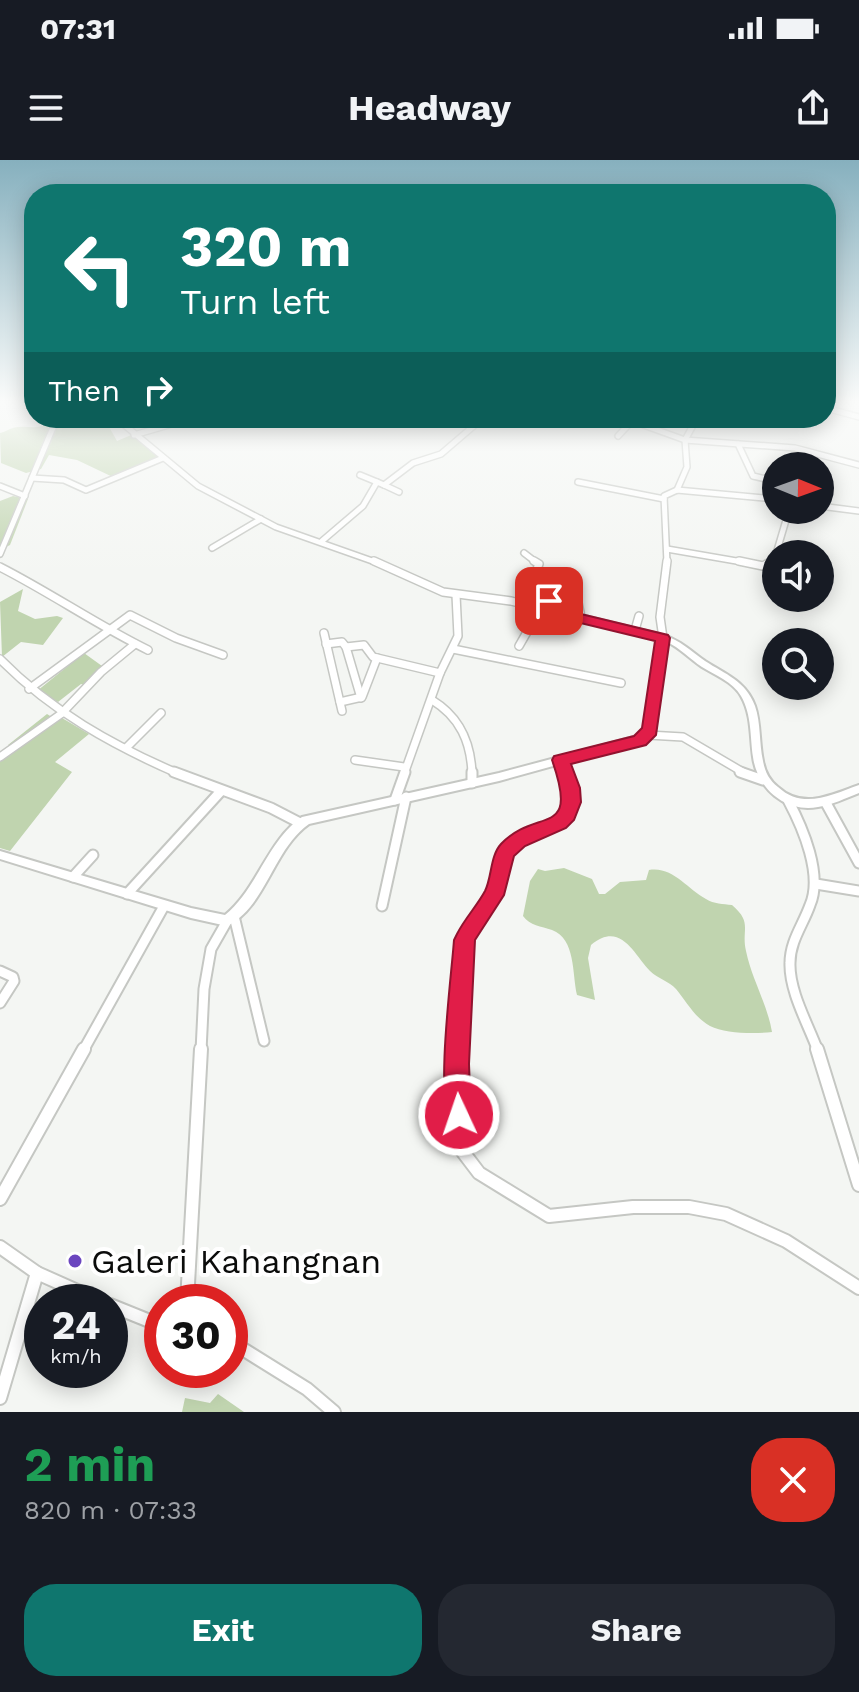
<!DOCTYPE html>
<meta charset="utf-8">
<style>
body{margin:0;font-family:"Work Sans",sans-serif;background:#242831;color:#f1f3f6;height:100vh;display:flex;flex-direction:column;font-size:30px;white-space:nowrap}
*{box-sizing:border-box;margin:0}
p{font-size:26px;color:#9ea1a6}
.icon{flex:none;width:44px;height:44px;fill:none;stroke:currentColor;stroke-width:2;stroke-linecap:round;stroke-linejoin:round}
.map{position:relative;height:1252px;overflow:hidden}
.panel{display:flex;flex-direction:column;background:#171b24;flex:1}
.panel>*{flex:none}
.guide{position:absolute;left:24px;top:24px;width:812px;height:244px;border-radius:32px;box-shadow:0 4px 20px #0003;background:#0f766e;color:#fff;overflow:hidden}
.needle{width:52px;rotate:91deg}
.fabs{position:absolute;left:762px;top:292px;display:grid;gap:16px}
.fabs a{display:grid;place-items:center;width:72px;height:72px;border-radius:50%;background:#171b24;box-shadow:0 4px 20px #0003;font-size:40px}
.speed{position:absolute;left:24px;top:1124px;display:flex;gap:16px;font-size:40px;font-weight:700;text-align:center}
.speed>*{display:grid;place-content:center;width:104px;height:104px;border-radius:50%;background:#171b24;box-shadow:0 4px 20px #0003;line-height:1}
.speed small{font-size:20px;font-weight:400}
.speed .limit{border:12px solid #d22;background:#fff;color:#111}
.pin{position:absolute;display:grid;place-items:center;width:68px;height:68px;color:#fff;margin:-34px;border-radius:16px;box-shadow:0 4px 12px #0006}
.me{position:absolute;width:88px;margin:-44px;rotate:357deg;stroke-linejoin:round;filter:drop-shadow(0 0 6px #0008)}
.turn{display:flex;align-items:center;gap:28px;height:168px;padding:0 24px;font-size:36px}
.turn .icon{width:104px;height:104px;stroke-width:2.5}
.turn b{display:block;font-size:56px;line-height:68px}
.then{display:flex;align-items:center;height:76px;padding:0 24px;background:#0003;gap:16px;font-size:30px}
.round{display:grid;place-items:center;flex:none;width:84px;height:84px;border-radius:32px;background:#242831}
.headline{display:flex;align-items:center;justify-content:space-between;height:136px;padding:0 24px}
h1{font-size:48px;font-weight:700;line-height:60px;color:#1e9e55}
.cta{display:flex;gap:16px;margin-top:auto;padding:16px 24px}
.cta a{flex:1;height:92px;border-radius:32px;background:#0f766e;color:#fff;font-size:32px;font-weight:700;line-height:92px;text-align:center}
.cta a+a{background:#242831;color:#f1f3f6}
.status{display:flex;justify-content:space-between;align-items:center;height:56px;padding:0 40px;background:#171b24;direction:ltr}
.status svg{height:22px;fill:currentColor}
header{display:flex;justify-content:space-between;align-items:center;height:104px;padding:0 24px;background:#171b24;font-size:36px;font-weight:700}
.map>svg:first-child{display:block}
.green{fill:#c0d4af}
.lines{fill:none;stroke-linecap:round;stroke-linejoin:round}
.minor-far3-casing{stroke:#c5c7c3;stroke-width:8}
.minor-far2-casing{stroke:#c5c7c3;stroke-width:10}
.minor-far1-casing{stroke:#c5c7c3;stroke-width:13}
.minor-casing{stroke:#c5c7c3;stroke-width:16}
.tertiary-casing{stroke:#c5c7c3;stroke-width:4}
.minor-far3{stroke:#fff;stroke-width:5}
.minor-far2{stroke:#fff;stroke-width:7}
.minor-far1{stroke:#fff;stroke-width:9}
.minor{stroke:#fff;stroke-width:12}
.tertiary{fill:#fff;fill-rule:evenodd}
.route{fill:#e11d48;stroke:#92132f;stroke-width:2}
.poi-dot{fill:#6b46bf;stroke:#fff;stroke-width:3}
.labels{text-anchor:middle;dominant-baseline:central;stroke-width:8;stroke-linejoin:round;paint-order:stroke}
.near-poi-label{font-size:34px;fill:#0b0c0b;stroke:#fff;text-anchor:start}
</style>
<div class="status"><b>07:31</b><svg viewBox="0 0 49 12"><path d="M0 12V9h3v3zM5 12V6h3v6zM10 12V3h3v9zM15 12V0h3v12zM26 1h20v11H26zM47 4h2v5h-2z"/></svg></div>
<header><svg class="icon" aria-label="menu" viewBox="0 0 24 24"><path d="M4 6h16M4 12h16M4 18h16"/></svg>Headway<svg class="icon" aria-label="share" viewBox="0 0 24 24"><path d="M12 15V3M7 8l5-5 5 5M5 13v7h14v-7"/></svg></header>
<div class="map">
<svg width="859" height="1252" viewBox="0 0 859 1252">
<rect width="100%" height="100%" fill="#f4f6f3"/>
<g class="green">
<path d="M52 258H104L117 281 136 273 165 297 117 319 77 300 49 295 41 309 26 313 1 303 0 273C5 272 9 269 13 268 30 264 40 273 52 258Z"/>
<polygon points="13,336 28,339 10,385 0,390 0,341"/>
<polygon points="23,429 18,451 35,459 57,456 63,458 43,485 21,482 2,497 0,442"/>
<polygon points="84,493 102,506 85,525 81,524 58,542 37,531"/>
<polygon points="47,554 58,561 62,558 89,574 55,602 72,612 10,691 0,688 0,602 15,589 8,585"/>
<path d="M564 708 592 719 599 734H605L620 722 646 720 649 710C673 706 687 729 706 739 714 744 723 744 732 745 753 763 741 769 746 791 752 820 767 843 772 872 756 874 725 874 710 866 694 857 687 842 676 829 669 821 658 819 650 811 634 795 621 760 591 785L588 798 595 840 577 835C572 814 576 779 552 770 541 766 530 766 523 756L530 721 538 709 545 711Z"/>
<polygon points="218,1234 244,1252 182,1252 185,1238 210,1243"/>
</g>
<g class="lines">
<defs>
<g id="minor-far3">
<polyline points="826,248 859,257"/>
<polyline points="116,258 198,326 276,367 378,403"/>
<polyline points="624,258 685,280 687,307 677,330"/>
<polyline points="134,275 193,258"/>
<polyline points="618,276 633,260"/>
<polyline points="685,280 795,288 859,305"/>
<polyline points="685,280 697,258"/>
<polyline points="738,284 753,316 766,319 776,329"/>
<polyline points="360,315 377,322"/>
<polyline points="32,318 64,320 86,330 163,298"/>
<polyline points="578,322 664,339"/>
<polyline points="384,325 399,332"/>
<polyline points="0,326 25,336"/>
<polyline points="820,346 859,351"/>
<polyline points="322,381 363,346 377,322 384,325 413,303 441,294 483,258"/>
<polyline points="212,388 261,359"/>
<polyline points="667,389 748,403"/>
<polyline points="524,393 537,403"/>
<polyline points="0,394 57,258"/>
<polyline points="776,394 789,350"/>
<polyline points="667,403 664,336 677,330 776,339"/>
<polyline points="770,403 776,394"/>
</g>
<g id="minor-far2">
<polyline points="374,401 443,432 511,441 663,478 660,457 667,401"/>
<polyline points="739,401 763,406 772,401"/>
<path d="M0 407C51 433 97 465 148 490"/>
<polyline points="574,424 581,457"/>
<polyline points="635,470 639,456"/>
<polyline points="324,473 342,551"/>
<polyline points="326,484 342,482 346,487 361,538"/>
<polyline points="519,486 527,472 548,450 547,433 530,426 539,404 534,401"/>
<polyline points="346,487 364,485 373,497 440,513 458,476 456,435"/>
<polyline points="453,489 621,523"/>
<path d="M0 499C51 551 112 585 179 614"/>
<polyline points="29,529 130,455 176,478 223,495"/>
<path d="M432 540C460 557 471 582 472 614"/>
<polyline points="340,542 362,537 377,498"/>
<polyline points="648,575 683,577 746,614"/>
<polyline points="126,588 161,553"/>
<polyline points="0,597 61,554 101,512 135,484"/>
<polyline points="355,600 404,607"/>
<polyline points="560,600 566,614"/>
<polyline points="404,614 440,513"/>
</g>
<g id="minor-far1">
<polyline points="174,612 271,648 300,663"/>
<polyline points="740,612 763,620"/>
<polyline points="472,623 472,612"/>
<polyline points="395,640 405,612"/>
<path d="M788 640C803 668 823 715 810 745 803 765 790 781 790 803 789 831 808 864 818 891"/>
<polyline points="826,643 859,703"/>
<polyline points="73,717 93,695"/>
<polyline points="816,724 859,731"/>
<polyline points="127,734 221,631"/>
<polyline points="382,746 406,637"/>
<polyline points="234,756 264,881"/>
<polyline points="0,811 13,817 14,821 0,843"/>
<polyline points="83,891 164,746"/>
<polyline points="201,891 204,829 211,789 227,761"/>
<path d="M459 891C460 866 459 793 467 775 474 759 488 749 494 734 499 721 498 705 506 693 527 658 589 681 565 612"/>
</g>
<g id="minor">
<polyline points="459,889 456,938 463,992 479,1013 549,1056 633,1047 689,1047 726,1054 786,1081 859,1128"/>
<polyline points="817,889 859,1025"/>
<polyline points="0,1039 84,889"/>
<polyline points="0,1087 37,1113 0,1238"/>
<polyline points="37,1113 102,1142"/>
<polyline points="187,1142 201,889"/>
<polyline points="110,1145 162,1166"/>
<polyline points="230,1181 307,1229 334,1252"/>
</g>
<path id="tertiary" d="M663 475C680 480 691 491 705 501 725 514 746 521 755 546 761 563 759 583 763 601 765 612 769 620 778 627 803 650 831 635 859 625V633C846 638 832 645 818 647 785 653 757 628 753 597 750 577 752 555 741 536 733 522 715 515 702 507 690 499 680 488 667 482L655 571 647 580 499 621 309 664C273 689 266 747 227 766L191 758 0 699V691L191 748 225 755C258 728 267 681 302 657L499 613 641 575 645 570 659 478Z"/>
</defs>
<use href="#minor-far3" class="minor-far3-casing"/>
<use href="#minor-far2" class="minor-far2-casing"/>
<use href="#minor-far1" class="minor-far1-casing"/>
<use href="#minor" class="minor-casing"/>
<use href="#tertiary" class="tertiary-casing"/>
<use href="#minor-far3" class="minor-far3"/>
<use href="#minor-far2" class="minor-far2"/>
<use href="#minor-far1" class="minor-far1"/>
<use href="#minor" class="minor"/>
<use href="#tertiary" class="tertiary"/>
</g>
<linearGradient id="sky" x2="0" y2="1"><stop stop-color="#86b0be"/><stop offset="0.58" stop-color="#fafbfa"/><stop offset="1" stop-color="#fafbfa" stop-opacity="0"/></linearGradient>
<rect width="859" height="416" fill="url(#sky)"/>
<path class="route" d="M549 436 557 441 556 448 668 475 670 478 656 575 646 585 571 604 580 628 581 642 574 660 566 668 525 686 514 696 504 735 475 780 469 904 471 955 467 964 459 968 450 964C436 931 451 821 454 780L457 774C465 758 477 746 485 731 492 717 490 696 501 684 537 646 580 680 552 600L554 596 634 576 642 568 655 481 543 454 542 441Z"/>
<circle class="poi-dot" cx="75" cy="1101" r="8"/>
<g class="labels">
<g class="near-poi-label">
<text x="91" y="1101">Galeri Kahangnan</text>
</g>
</g>
</svg>
<div class="fabs">
<a><svg class="needle" viewBox="-14 -14 28 28"><path d="M0-13l5 13h-10z" fill="#e53935"/><path d="M0 13l5-13h-10z" fill="#9ea1a6"/></svg></a>
<a><svg class="icon" aria-label="sound" viewBox="0 0 24 24"><path d="M4 9h4l5-4v14l-5-4H4zM17 9q2 3 0 6"/></svg></a>
<a><svg class="icon" aria-label="search" viewBox="0 0 24 24"><circle cx="10" cy="10" r="6"/><path d="M15 15l6 6"/></svg></a>
</div>
<div class="speed"><div>24<small>km/h</small></div><div class="limit">30</div></div>
<div class="pin" style="left:549px;top:441px;background:#d93025"><svg class="icon" aria-label="arrive" viewBox="0 0 24 24"><path d="M6 21V4h12l-3 4 3 4H6"/></svg></div>
<svg class="me" style="left:459px;top:955px" viewBox="-20 -20 40 40"><circle r="17" fill="#e11d48" stroke="#fff" stroke-width="3"/><path d="M0-11L8 9 0 5-8 9z" fill="#fff"/></svg>
<div class="guide">
<div class="turn"><svg class="icon" aria-label="left" viewBox="0 0 24 24"><path d="M17 20v-9H6M10 6l-5 5 5 5"/></svg><div><b>320 m</b>Turn left</div></div>
<div class="then">Then<svg class="icon" aria-label="right" viewBox="0 0 24 24"><path d="M7 20v-9h11M14 6l5 5-5 5"/></svg></div>
</div>
</div>
<section class="panel">
<div class="headline"><div><h1>2 min</h1><p>820 m · 07:33</p></div><a class="round" style="background:#d93025;color:#fff"><svg class="icon" aria-label="close" viewBox="0 0 24 24"><path d="M6 6l12 12M18 6L6 18"/></svg></a></div>
<div class="cta"><a>Exit</a><a>Share</a></div>
</section>
